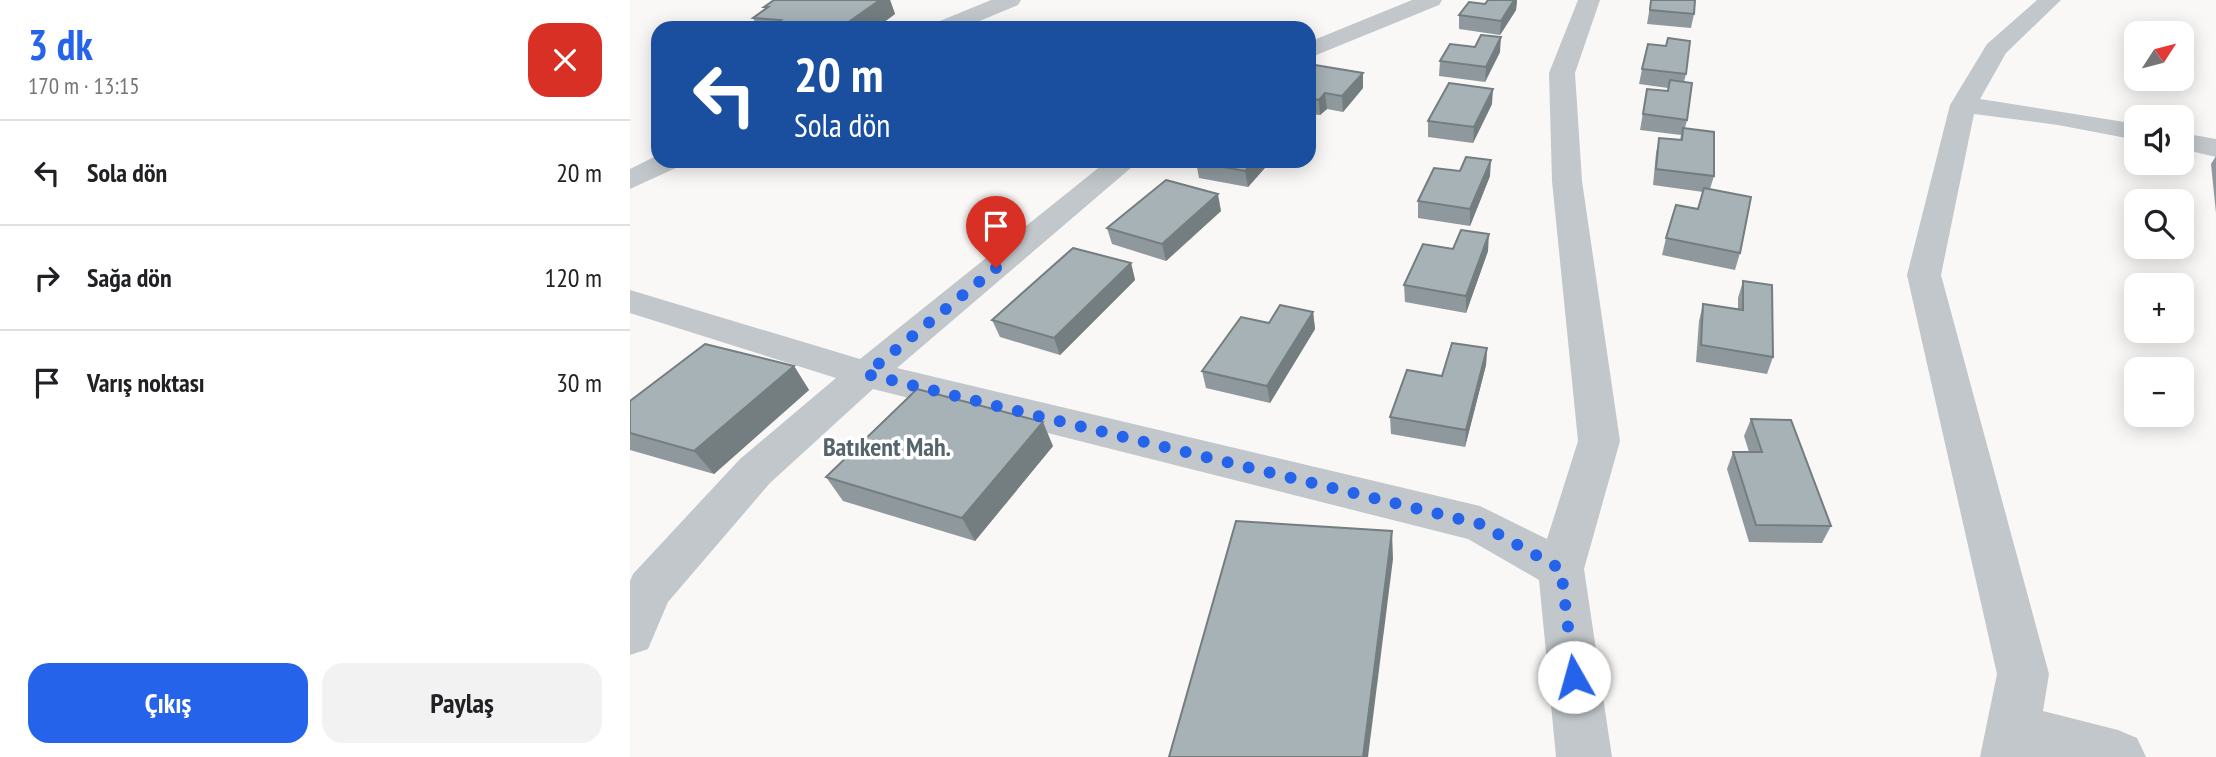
<!DOCTYPE html>
<html lang="tr">
<meta charset="utf-8">
<style>
body{margin:0;font-family:"PT Sans Narrow",sans-serif;background:#f2f2f2;color:#202124;height:100vh;display:flex;flex-direction:column;font-size:26px;white-space:nowrap}
*{box-sizing:border-box;margin:0}
p{font-size:23px;color:#757577}
.icon{flex:none;width:38px;height:38px;fill:none;stroke:currentColor;stroke-width:2;stroke-linecap:round;stroke-linejoin:round}
.map{position:relative;flex:1;overflow:hidden}
.sheet{display:flex;flex-direction:column;background:#fff;width:630px}
.sheet>*{flex:none}
.top-card{position:absolute;left:21px;top:21px;width:665px;height:147px;border-radius:21px;box-shadow:0 4px 18px #0003;background:#1a4fa0;color:#fff;overflow:hidden}
.needle{width:46px;rotate:54deg}
.tools{position:absolute;left:1494px;top:21px;display:grid;gap:14px}
.tools a{display:grid;place-items:center;width:70px;height:70px;border-radius:14px;background:#fff;box-shadow:0 4px 18px #0003;font-size:35px}
.pin{position:absolute;display:grid;place-items:center;width:60px;height:60px;color:#fff;margin:-72px -30px;border-radius:50% 50% 50% 0;rotate:-45deg;box-shadow:0 0 7px #0007}
.pin .icon{rotate:45deg}
.me{position:absolute;width:77px;margin:-38px;rotate:353deg;stroke-linejoin:round;filter:drop-shadow(0 0 5px #0008)}
.turn{display:flex;align-items:center;gap:24px;height:147px;padding:0 28px;font-size:32px}
.turn .icon{width:91px;height:91px;stroke-width:2.5}
.turn b{display:block;font-size:49px;line-height:60px}
.round{display:grid;place-items:center;flex:none;width:74px;height:74px;border-radius:21px;background:#f2f2f2}
.headline{display:flex;align-items:center;justify-content:space-between;height:119px;padding:0 28px}
h1{font-size:42px;font-weight:700;line-height:52px;color:#2563eb}
.primary-button{display:flex;gap:14px;margin-top:auto;padding:14px 28px}
.primary-button a{flex:1;height:80px;border-radius:21px;background:#2563eb;color:#fff;font-size:28px;font-weight:700;line-height:80px;text-align:center}
.primary-button a+a{background:#f2f2f2;color:#202124}
ul{padding:0;list-style:none}
li{display:flex;align-items:center;gap:21px;height:105px;padding:0 28px;border-top:2px solid #e0e0e0}
li div{flex:1}
li b{display:block;font-size:26px}
li em{font-style:normal}
main{display:flex;flex:1;min-height:0}
.map>svg:first-child{display:block}
.lines{fill:none;stroke-linecap:round;stroke-linejoin:round}
.minor{fill:#c1c7ca;fill-rule:evenodd}
.tertiary{fill:#c1c7ca;fill-rule:evenodd}
.wall{fill:#8f999d}
.shaded-wall{fill:#747d7f}
.building{fill:#a6b2b6;stroke:#747d7f;stroke-width:2}
.route{stroke:#2563eb;stroke-width:12;stroke-dasharray:0 21.6}
.labels{text-anchor:middle;dominant-baseline:central;stroke-width:7;stroke-linejoin:round;paint-order:stroke}
.district-label{font-size:26px;font-weight:bold;fill:#55656c;stroke:#fff}
</style>
<main>
<section class="sheet">
<div class="headline"><div><h1>3 dk</h1><p>170 m · 13:15</p></div><a class="round" style="background:#d93025;color:#fff"><svg class="icon" aria-label="close" viewBox="0 0 24 24"><path d="M6 6l12 12M18 6L6 18"/></svg></a></div>
<ul>
<li><svg class="icon" aria-label="left" viewBox="0 0 24 24"><path d="M17 20v-9H6M10 6l-5 5 5 5"/></svg><div><b>Sola dön</b></div><em>20 m</em></li>
<li><svg class="icon" aria-label="right" viewBox="0 0 24 24"><path d="M7 20v-9h11M14 6l5 5-5 5"/></svg><div><b>Sağa dön</b></div><em>120 m</em></li>
<li><svg class="icon" aria-label="arrive" viewBox="0 0 24 24"><path d="M6 21V4h12l-3 4 3 4H6"/></svg><div><b>Varış noktası</b></div><em>30 m</em></li>
</ul>
<div class="primary-button"><a>Çıkış</a><a>Paylaş</a></div>
</section>
<div class="map">
<svg width="1586" height="757" viewBox="0 0 1586 757">
<rect width="100%" height="100%" fill="#f9f8f6"/>
<g class="lines">
<g class="minor">
<polygon points="782,0 812,0 809,5 679,58 679,42"/>
<polygon points="948,0 970,0 945,73 952,181 990,441 954,569 982,757 926,757 909,580 838,539 243,389 140,483 38,602 18,649 0,655 0,581 3,574 110,459 206,378 0,313 0,290 230,359 477,161 509,161 267,368 850,506 917,539 948,441 922,181 919,73"/>
<polygon points="1407,0 1431,0 1376,53 1350,99 1507,124 1507,140 1428,125 1344,114 1311,275 1419,674 1413,711 1488,730 1507,738 1516,757 1350,757 1367,674 1277,275 1320,105 1357,44"/>
<polygon points="1552,133 1586,139 1586,157 1552,149"/>
</g>
<g class="tertiary">
<polygon points="361,0 391,0 388,5 333,28 301,28 305,23"/>
<polygon points="28,155 28,161 52,161 48,167 0,189 0,169"/>
</g>
</g>
<g class="wall">
<polygon points="144,0 260,0 265,14 246,28 128,28 123,18 135,9 134,7"/>
<polygon points="858,0 887,0 886,10 870,35 829,29 829,15 855,4"/>
<polygon points="1021,0 1064,14 1061,28 1017,24"/>
<polygon points="845,47 870,52 855,82 809,76 810,61"/>
<polygon points="1012,69 1056,74 1054,82 1057,120 1055,128 1084,176 1080,189 1110,253 1105,270 1032,255 1036,238 1068,209 1073,192 1023,185 1026,153 1029,138 1050,140 1051,135 1010,130 1017,89 1037,91 1038,88 1009,84"/>
<polygon points="679,71 733,88 713,112 697,109 690,115 679,114"/>
<polygon points="862,104 843,143 798,137 798,121"/>
<polygon points="1586,156 1586,213 1581,164"/>
<polygon points="641,161 618,187 569,178 566,162"/>
<polygon points="860,176 840,226 788,218 788,201"/>
<polygon points="591,211 536,261 482,244 477,228"/>
<polygon points="823,249 858,251 836,313 775,302 774,285"/>
<polygon points="501,263 505,280 430,355 370,337 362,320"/>
<polygon points="1113,281 1143,357 1137,374 1066,362 1069,321 1073,304 1108,309 1108,298"/>
<polygon points="683,312 685,329 640,403 576,388 572,371 639,323"/>
<polygon points="857,348 856,365 835,447 761,434 760,417 812,376"/>
<polygon points="164,366 179,390 84,474 0,450 0,401"/>
<polygon points="1121,419 1201,526 1192,543 1119,542 1097,469 1103,452 1119,452 1114,436"/>
<polygon points="423,446 345,541 213,501 196,477"/>
</g>
<g class="shaded-wall">
<polygon points="250,0 260,0 265,14 246,28 210,28"/>
<polygon points="884,0 887,0 886,10 870,35 871,21"/>
<polygon points="871,37 870,52 855,82 856,67"/>
<polygon points="733,73 733,88 713,112 712,96"/>
<polygon points="863,89 862,104 843,143 844,127"/>
<polygon points="695,93 697,109 690,115 689,100"/>
<polygon points="861,160 860,176 840,226 840,209"/>
<polygon points="624,161 641,161 618,187 615,171"/>
<polygon points="588,194 591,211 536,261 532,244"/>
<polygon points="859,234 858,251 836,313 836,296"/>
<polygon points="501,263 505,280 430,355 424,338"/>
<polygon points="683,312 685,329 640,403 637,386"/>
<polygon points="857,348 856,365 835,447 836,430"/>
<polygon points="164,366 179,390 84,474 64,451"/>
<polygon points="413,422 423,446 345,541 332,518"/>
<polygon points="762,531 763,559 738,757 733,757"/>
</g>
<g class="building">
<polygon points="144,0 250,0 210,28 145,24 151,20 123,18 138,7 134,7"/>
<polygon points="858,0 884,0 871,21 829,15 839,2 855,4"/>
<polygon points="1021,0 1065,0 1064,14 1020,10"/>
<polygon points="851,35 871,37 856,67 810,61 820,44 845,47"/>
<polygon points="1038,38 1060,41 1056,74 1012,69 1018,44 1036,46"/>
<polygon points="685,65 733,73 712,96 695,93 689,100 679,98 679,71"/>
<polygon points="1040,80 1062,83 1057,120 1013,114 1017,89 1038,91"/>
<polygon points="819,83 863,89 844,127 798,121"/>
<polygon points="1053,128 1084,132 1084,176 1026,169 1029,138 1052,140"/>
<polygon points="836,157 861,160 840,209 788,201 804,168 830,171"/>
<polygon points="567,161 624,161 615,171 566,162"/>
<polygon points="536,180 588,194 532,244 477,228"/>
<polygon points="1074,188 1121,197 1110,253 1036,238 1046,205 1068,209"/>
<polygon points="831,230 859,234 836,296 774,285 793,244 823,249"/>
<polygon points="443,248 501,263 424,338 362,320"/>
<polygon points="1113,281 1142,285 1143,357 1071,345 1073,304 1113,310"/>
<polygon points="650,305 683,312 637,386 572,371 611,317 639,323"/>
<polygon points="822,343 857,348 836,430 760,417 777,370 812,376"/>
<polygon points="75,344 164,366 64,451 0,433 0,401"/>
<polygon points="287,389 413,422 332,518 196,477"/>
<polygon points="1121,419 1161,420 1201,526 1126,525 1103,452 1132,452"/>
<polygon points="606,521 762,531 733,757 539,757"/>
</g>
<g class="lines">
<polyline class="route" points="366,268 236,374 850,524 931,569 944,677"/>
</g>
<g class="labels">
<g class="district-label">
<text x="257" y="446">Batıkent Mah.</text>
</g>
</g>
</svg>
<div class="tools">
<a><svg class="needle" viewBox="-14 -14 28 28"><path d="M0-13l5 13h-10z" fill="#e53935"/><path d="M0 13l5-13h-10z" fill="#757577"/></svg></a>
<a><svg class="icon" aria-label="sound" viewBox="0 0 24 24"><path d="M4 9h4l5-4v14l-5-4H4zM17 9q2 3 0 6"/></svg></a>
<a><svg class="icon" aria-label="search" viewBox="0 0 24 24"><circle cx="10" cy="10" r="6"/><path d="M15 15l6 6"/></svg></a>
<a>+</a>
<a>−</a>
</div>
<div class="pin" style="left:366px;top:268px;background:#d93025"><svg class="icon" aria-label="arrive" viewBox="0 0 24 24"><path d="M6 21V4h12l-3 4 3 4H6"/></svg></div>
<svg class="me" style="left:944px;top:677px" viewBox="-20 -20 40 40"><circle r="19" fill="#fff"/><path d="M0-13L10 11 0 6-10 11z" fill="#2563eb"/></svg>
<div class="top-card">
<div class="turn"><svg class="icon" aria-label="left" viewBox="0 0 24 24"><path d="M17 20v-9H6M10 6l-5 5 5 5"/></svg><div><b>20 m</b>Sola dön</div></div>
</div>
</div>
</main>
